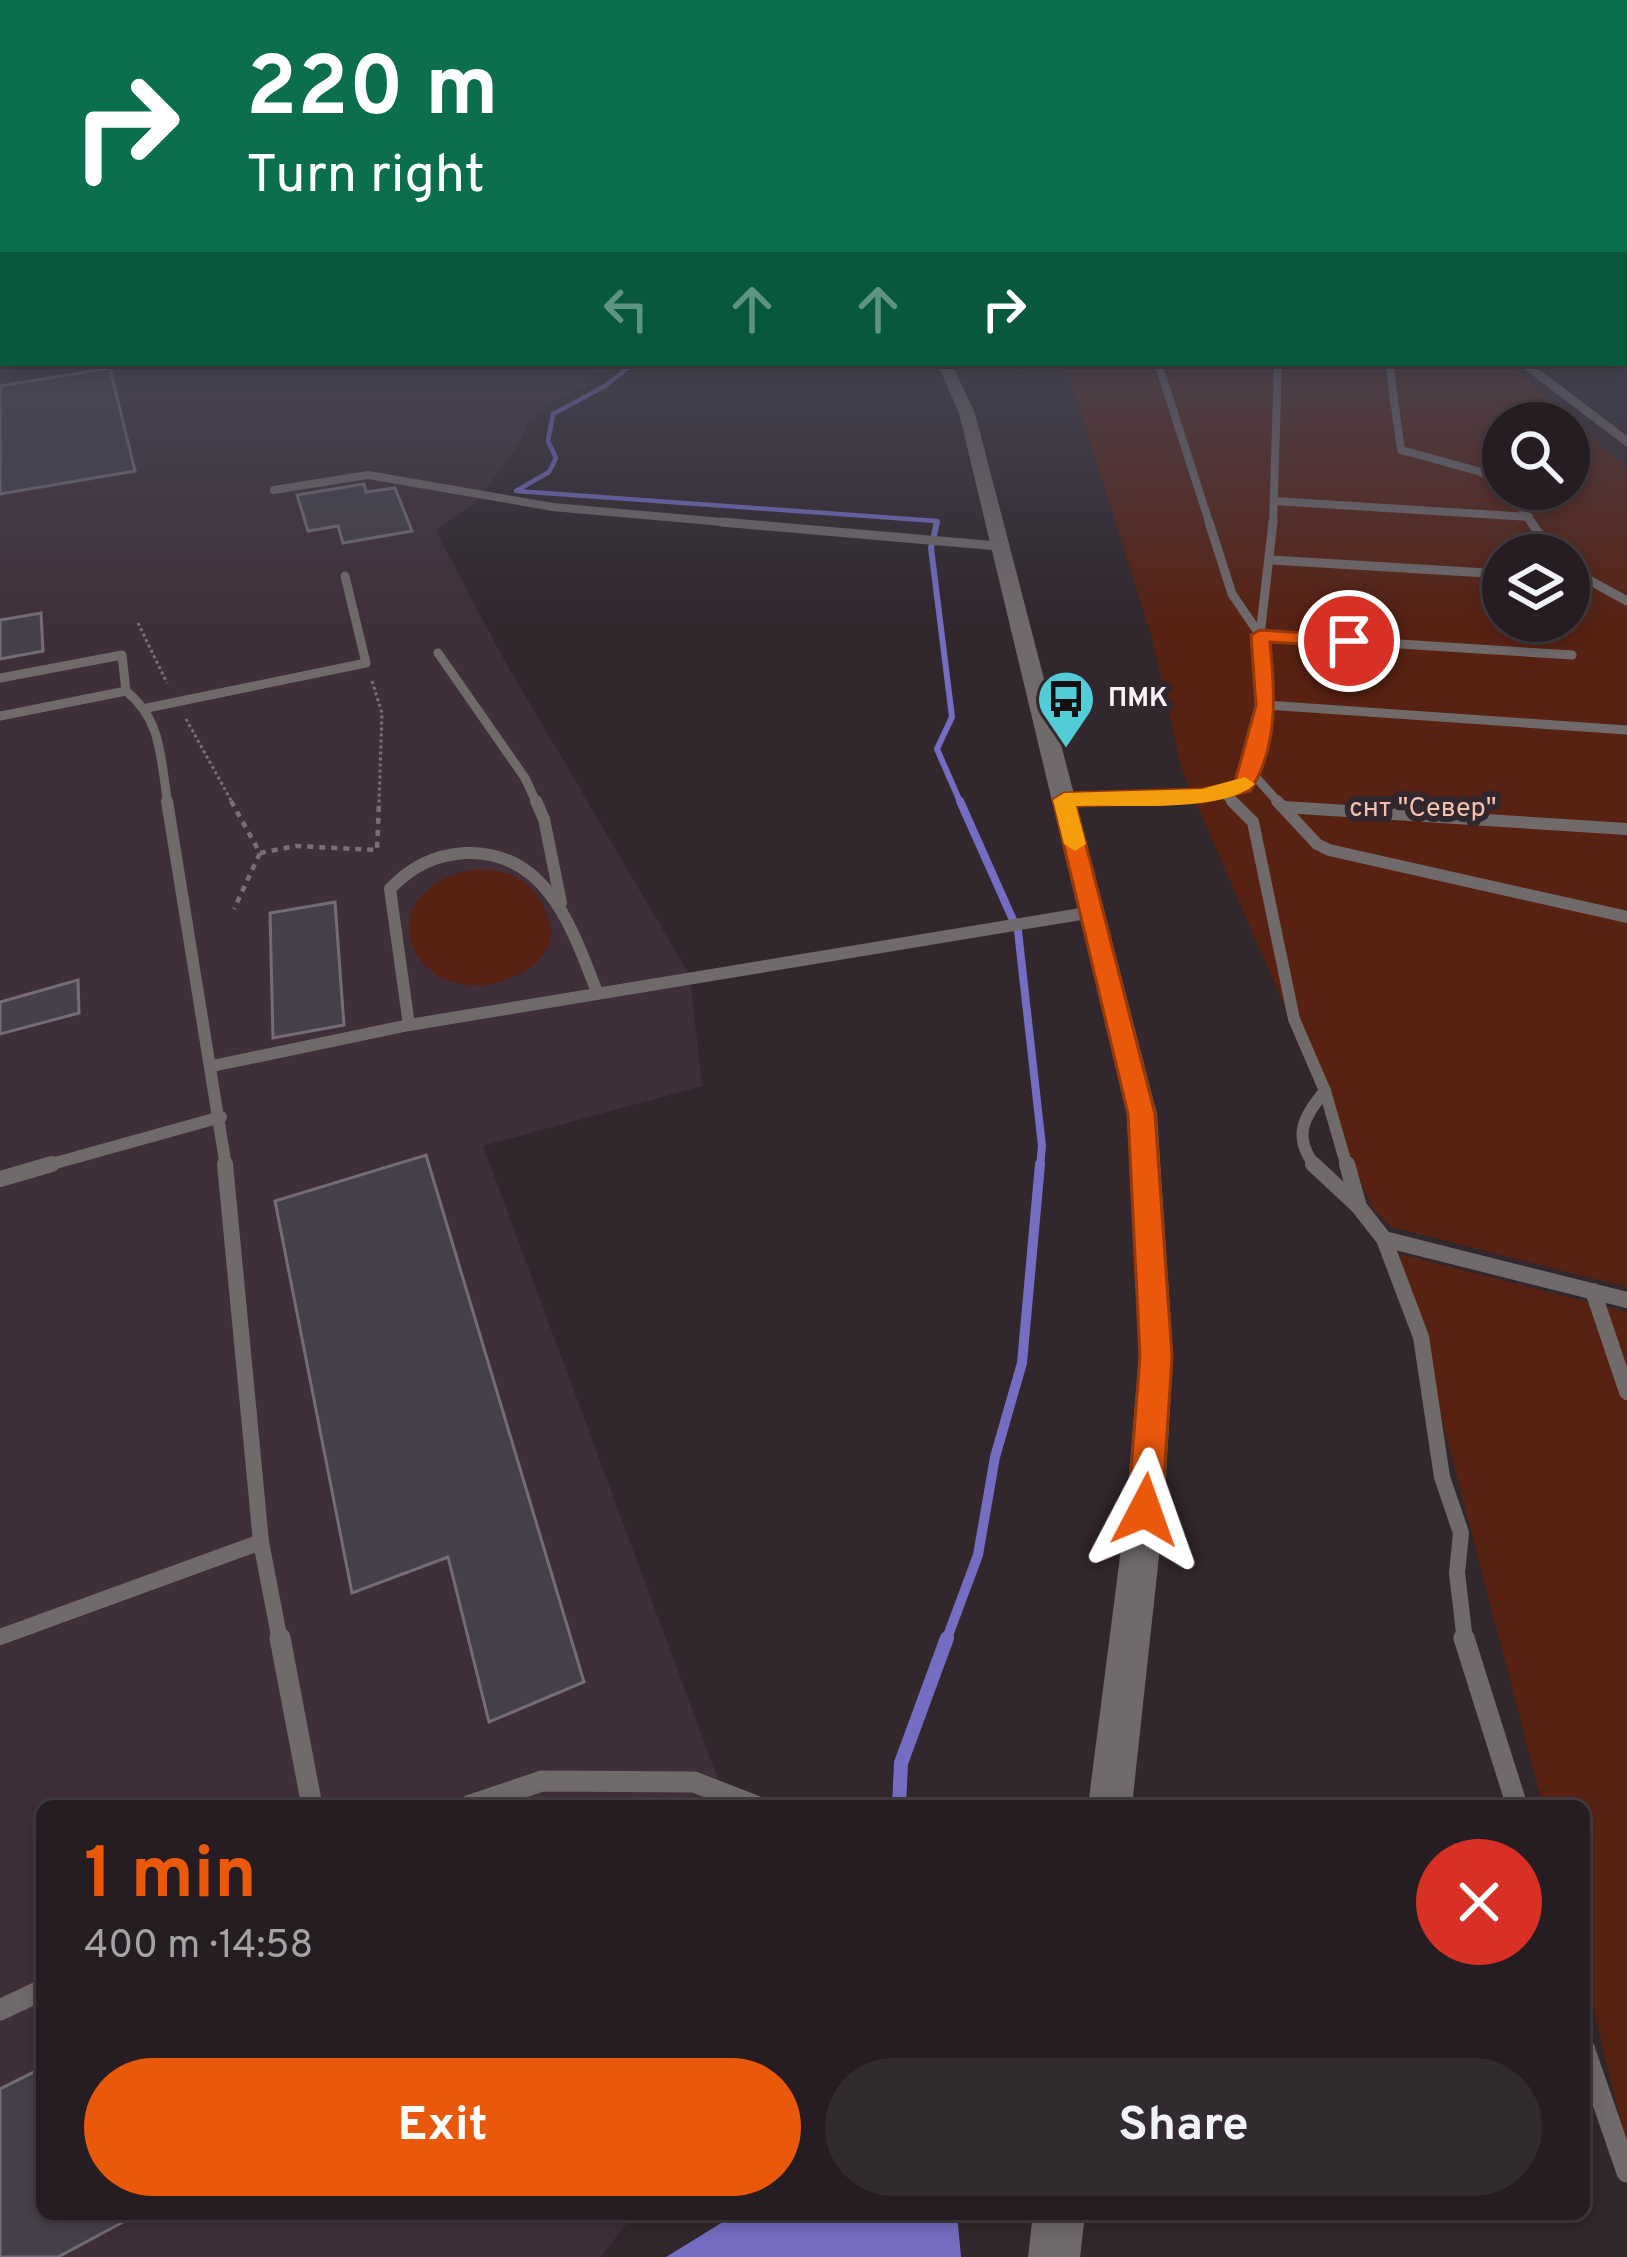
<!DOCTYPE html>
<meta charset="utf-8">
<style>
body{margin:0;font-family:Overpass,sans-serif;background:#312a2f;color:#f1f3f6;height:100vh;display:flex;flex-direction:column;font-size:45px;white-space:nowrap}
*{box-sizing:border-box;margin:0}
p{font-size:39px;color:#a3a2a5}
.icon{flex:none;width:66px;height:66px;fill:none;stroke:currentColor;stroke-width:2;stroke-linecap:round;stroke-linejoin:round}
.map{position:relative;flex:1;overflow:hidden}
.sheet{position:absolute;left:36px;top:1800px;width:1554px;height:420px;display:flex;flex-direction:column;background:#251d22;border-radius:18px;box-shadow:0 6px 18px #0003,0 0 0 3px #423b40}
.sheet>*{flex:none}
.banner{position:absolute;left:0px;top:0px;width:1629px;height:366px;box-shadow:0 6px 18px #0003,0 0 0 3px #423b40;background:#0b6e4f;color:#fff;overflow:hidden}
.controls{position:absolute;left:1482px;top:402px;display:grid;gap:24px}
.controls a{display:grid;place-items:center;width:108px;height:108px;border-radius:50%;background:#251d22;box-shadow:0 6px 18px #0003,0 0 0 3px #423b40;font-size:60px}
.pin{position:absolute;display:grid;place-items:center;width:102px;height:102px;color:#fff;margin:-51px;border:6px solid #fff;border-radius:50%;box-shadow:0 3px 12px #0007}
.me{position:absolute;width:132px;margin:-66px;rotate:4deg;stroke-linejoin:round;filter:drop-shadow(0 0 9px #0008)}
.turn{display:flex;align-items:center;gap:42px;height:252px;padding:0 48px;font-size:54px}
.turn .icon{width:156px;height:156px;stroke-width:2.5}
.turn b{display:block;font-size:84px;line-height:102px}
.lanes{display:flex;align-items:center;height:114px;padding:0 48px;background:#0003;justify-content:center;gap:60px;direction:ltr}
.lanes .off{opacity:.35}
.round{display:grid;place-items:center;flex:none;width:126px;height:126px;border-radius:63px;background:#312a2f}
.head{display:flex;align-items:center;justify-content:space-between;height:204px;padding:0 48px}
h1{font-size:72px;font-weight:700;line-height:90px;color:#ea580c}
.button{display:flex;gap:24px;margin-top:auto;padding:24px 48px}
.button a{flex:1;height:138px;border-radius:72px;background:#ea580c;color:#fff;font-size:48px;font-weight:700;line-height:138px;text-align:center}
.button a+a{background:#312a2f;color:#f1f3f6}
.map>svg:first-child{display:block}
.built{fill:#3f2f39}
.green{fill:#582213;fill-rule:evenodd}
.water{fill:#746dc1}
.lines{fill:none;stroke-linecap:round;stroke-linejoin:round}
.stream-far4{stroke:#746dc1;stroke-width:4.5}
.stream-far3{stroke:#746dc1;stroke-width:6}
.stream-far2{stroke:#746dc1;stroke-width:8}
.stream-far1{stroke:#746dc1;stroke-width:10}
.stream{stroke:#746dc1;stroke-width:14}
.building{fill:#46404a;stroke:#746d78;stroke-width:3}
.path-far1{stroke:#797075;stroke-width:3;stroke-dasharray:3 3;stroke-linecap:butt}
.path{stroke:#797075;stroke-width:4.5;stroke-dasharray:6 6;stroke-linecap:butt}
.service-far4{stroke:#716a6b;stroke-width:8}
.service-far3{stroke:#716a6b;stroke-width:9}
.service-far2{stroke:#716a6b;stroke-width:12}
.service-far1{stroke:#716a6b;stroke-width:16}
.service{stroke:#716a6b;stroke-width:21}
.minor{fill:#716a6b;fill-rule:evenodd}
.tertiary{fill:#716a6b;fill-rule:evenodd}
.route{fill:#ea580c;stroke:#983908;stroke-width:3}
.slow{fill:#f59e0b}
.labels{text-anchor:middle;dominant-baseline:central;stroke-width:12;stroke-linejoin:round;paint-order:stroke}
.far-poi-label{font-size:27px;font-weight:bold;fill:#f9f3f7;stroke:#31272d;text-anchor:start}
.far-park-label{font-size:27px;fill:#f3bfb1;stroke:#31272d}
</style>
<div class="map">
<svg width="1627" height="2257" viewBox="0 0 1627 2257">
<rect width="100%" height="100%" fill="#31272d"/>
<polygon class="built" points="0,309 3,363 612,363 586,386 550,402 529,420 520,443 478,500 436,531 502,656 690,976 702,1086 483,1146 728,1806 42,1806 42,2214 634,2214 601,2257 0,2257"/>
<g class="green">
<path d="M1065 363H1509L1627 468V1287L1391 1227 1372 1207 1182 770 1152 638ZM1503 423H1569V489H1503ZM1503 555H1569V621H1503Z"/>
<path d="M470 870C518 867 543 886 552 934 548 954 536 967 517 975 421 1022 355 897 470 870Z"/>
<polygon points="1399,1254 1627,1312 1627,2145 1584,1971 1584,1806 1543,1806"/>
</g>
<polygon class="water" points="736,2214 957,2214 961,2257 666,2257"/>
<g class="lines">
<polyline class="stream-far4" points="634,363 605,386 553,414 548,441 556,458 549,472 516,491 937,521 936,525"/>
<polyline class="stream-far3" points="937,522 931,548 952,717 937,749 961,804"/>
<polyline class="stream-far2" points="960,801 1018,931 1042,1146 1040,1167"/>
<polyline class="stream-far1" points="946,1641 978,1555 995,1457 1022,1363 1040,1164"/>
<polyline class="stream" points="899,1806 901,1763 947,1638"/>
</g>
<g class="building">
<polygon points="110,368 135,471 0,494 0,386"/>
<polygon points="364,484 366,492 395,488 412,531 343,543 338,526 308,531 297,495"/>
<polygon points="41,613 43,651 0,659 0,620"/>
<polygon points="335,902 344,1025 273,1038 270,913"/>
<polygon points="78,980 79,1013 0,1034 0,1002"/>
<polygon points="426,1155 584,1682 489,1722 448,1557 352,1593 275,1201"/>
<polygon points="42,2068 42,2214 138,2214 58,2257 0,2257 0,2089"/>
</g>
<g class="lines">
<g class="path-far1">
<polyline points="138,623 167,683"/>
<polyline points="372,681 382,713 379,804"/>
<polyline points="186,719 233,804"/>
</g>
<g class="path">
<polyline points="231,801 260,853 234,909"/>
<polyline points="260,853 296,846 377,850 379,801"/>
</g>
<g class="service-far4">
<polyline points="1158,363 1210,525"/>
<polyline points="1389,363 1401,450 1478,471 1503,483"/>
<polyline points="1509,489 1533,525"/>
<polyline points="274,490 368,475 553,507 756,525"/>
<polyline points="1274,501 1529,517"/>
<polyline points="1273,525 1278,363"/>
</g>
<g class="service-far3">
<polyline points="722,522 998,546"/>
<polyline points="1209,522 1232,594 1260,635 1572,655"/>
<polyline points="1531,522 1554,555"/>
<polyline points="1272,560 1503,574"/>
<polyline points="1569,569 1627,601"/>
<polyline points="438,653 525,778 537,804"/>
<path d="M0 678 122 655 126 691C163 721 160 759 168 804"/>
<polyline points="1266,705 1627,730"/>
<polyline points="147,708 366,663 345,576"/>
<polyline points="0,716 126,691"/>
<polyline points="1251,772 1280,804"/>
<polyline points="1224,793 1235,804"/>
<polyline points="1064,800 1224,793 1243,787 1251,772 1266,705 1260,635 1273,522"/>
</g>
<g class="service-far2">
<polyline points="167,801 226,1167"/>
<polyline points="536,801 544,819 561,903"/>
<polyline points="1232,801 1253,822 1294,1019 1325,1091 1347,1167"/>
<polyline points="1277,801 1317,844 1329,850 1627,917"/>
<polyline points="1284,807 1627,829"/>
<path d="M597 992C572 928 547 850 465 853 434 855 411 867 390 889L409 1025 1093 912"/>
<polyline points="212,1066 409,1025"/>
<polyline points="41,1167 221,1117"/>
<path d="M1316 1167C1292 1137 1303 1117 1325 1091"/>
</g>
<g class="service-far1">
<polyline points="225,1164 261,1542 280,1641"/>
<polyline points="1313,1164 1358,1206"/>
<polyline points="1347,1164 1359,1207 1384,1239 1421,1337 1442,1477 1461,1533 1457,1573 1465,1641"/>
<polyline points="0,1179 52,1164"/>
<polyline points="1384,1239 1627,1300"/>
<polyline points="1593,1291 1627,1392"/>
<polyline points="0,1637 261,1542"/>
</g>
<g class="service">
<polyline points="280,1638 312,1806"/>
<polyline points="1464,1638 1517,1806"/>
<polyline points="468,1806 542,1781 694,1782 756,1806"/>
<polyline points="0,2010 42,1990"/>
<polyline points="1584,2048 1627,2172"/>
</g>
<polygon class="minor" points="1516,363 1531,363 1627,436 1627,447"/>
<g class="tertiary">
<polygon points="937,363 951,363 975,413 1157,1114 1173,1356 1164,1510 1132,1806 1088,1806 1126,1510 1139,1356 1127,1114 959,413"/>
<polygon points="1033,2214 1085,2214 1080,2257 1028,2257"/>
</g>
</g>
<linearGradient id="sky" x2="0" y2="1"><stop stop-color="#1b1519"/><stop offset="0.49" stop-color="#484757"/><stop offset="1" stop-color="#484757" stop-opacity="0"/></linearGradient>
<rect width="1627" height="625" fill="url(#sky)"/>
<path class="route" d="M1260 630 1349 636 1359 641 1349 647 1270 642C1275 692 1279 746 1250 791L1202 802 1076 806 1155 1114 1172 1356 1162 1510 1157 1522 1145 1527 1133 1522 1128 1510 1140 1356 1128 1114 1053 800 1064 793 1202 789 1235 782 1256 705 1251 635Z"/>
<path class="slow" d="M1245 777 1255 784C1222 814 1122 804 1076 806L1086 844 1075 851 1064 844 1053 800 1064 793 1202 789Z"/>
<defs>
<symbol id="bus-pin" viewBox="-11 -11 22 30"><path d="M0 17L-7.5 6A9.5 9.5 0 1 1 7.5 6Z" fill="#52ccd6" stroke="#31272d"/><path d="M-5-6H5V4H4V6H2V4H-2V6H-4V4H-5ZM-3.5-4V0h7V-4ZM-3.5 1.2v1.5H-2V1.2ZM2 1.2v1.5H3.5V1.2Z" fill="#111"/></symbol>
</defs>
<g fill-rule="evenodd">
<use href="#bus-pin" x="1033" y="666" width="66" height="90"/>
</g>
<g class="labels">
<g class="far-poi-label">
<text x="1108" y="699">ПМК</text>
</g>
<g class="far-park-label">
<text x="1423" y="809">снт "Север"</text>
</g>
</g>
</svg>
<div class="controls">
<a><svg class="icon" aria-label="search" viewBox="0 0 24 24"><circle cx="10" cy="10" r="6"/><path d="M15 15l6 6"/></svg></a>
<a><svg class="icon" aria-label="layers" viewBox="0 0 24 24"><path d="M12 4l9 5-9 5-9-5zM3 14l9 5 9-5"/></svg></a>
</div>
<div class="pin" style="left:1349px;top:641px;background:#d93025"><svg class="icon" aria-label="arrive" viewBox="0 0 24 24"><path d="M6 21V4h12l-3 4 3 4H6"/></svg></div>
<svg class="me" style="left:1145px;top:1510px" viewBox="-20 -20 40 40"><path d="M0-17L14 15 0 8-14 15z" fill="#ea580c" stroke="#fff" stroke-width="4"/></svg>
<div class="banner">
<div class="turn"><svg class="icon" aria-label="right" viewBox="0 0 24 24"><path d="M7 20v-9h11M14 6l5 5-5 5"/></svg><div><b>220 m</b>Turn right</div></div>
<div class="lanes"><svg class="icon off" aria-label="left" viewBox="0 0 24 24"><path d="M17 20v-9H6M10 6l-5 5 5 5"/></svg><svg class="icon off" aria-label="ahead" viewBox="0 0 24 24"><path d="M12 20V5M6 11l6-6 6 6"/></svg><svg class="icon off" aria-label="ahead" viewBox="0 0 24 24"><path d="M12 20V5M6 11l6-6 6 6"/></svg><svg class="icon" aria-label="right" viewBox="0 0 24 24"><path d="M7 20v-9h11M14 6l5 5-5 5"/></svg></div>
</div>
<section class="sheet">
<div class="head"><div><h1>1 min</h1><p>400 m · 14:58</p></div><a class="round" style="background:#d93025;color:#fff"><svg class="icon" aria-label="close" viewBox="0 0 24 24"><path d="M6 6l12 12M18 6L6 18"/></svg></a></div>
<div class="button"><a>Exit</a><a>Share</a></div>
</section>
</div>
